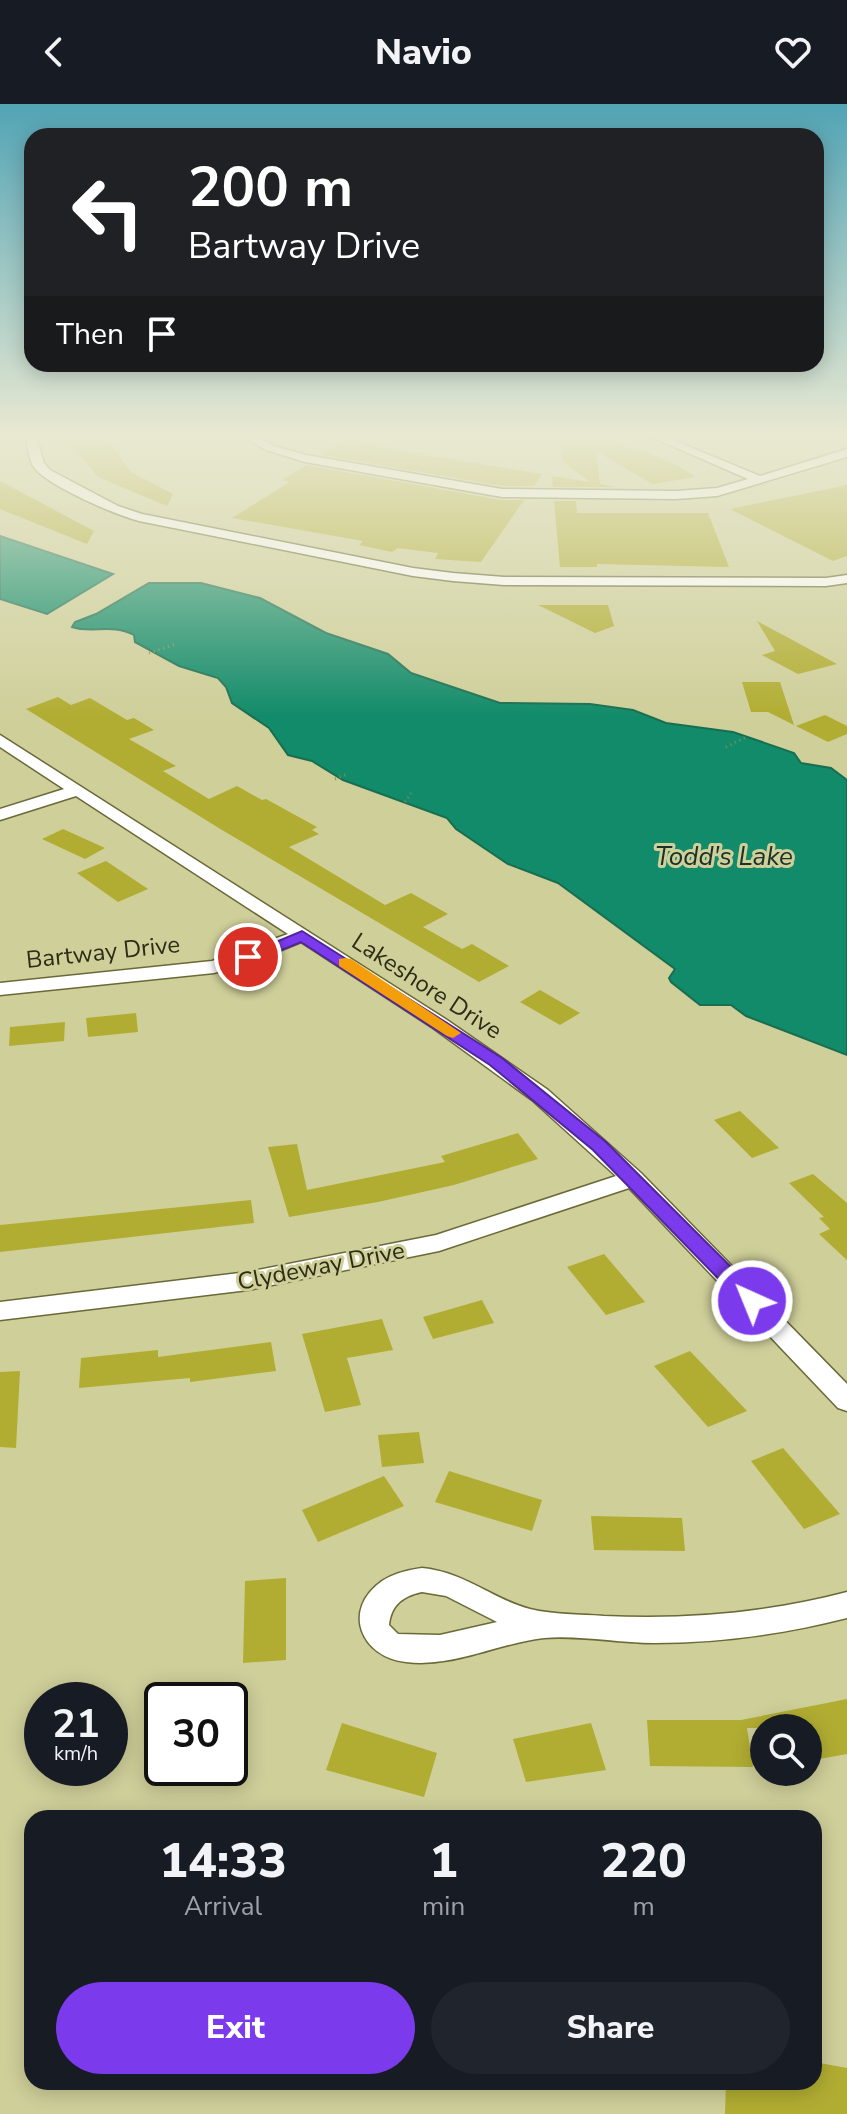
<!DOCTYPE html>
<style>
body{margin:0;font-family:"Nunito Sans",sans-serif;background:#20242c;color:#f1f3f6;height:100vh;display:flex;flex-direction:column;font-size:30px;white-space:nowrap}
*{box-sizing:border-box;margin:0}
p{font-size:26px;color:#9ea1a6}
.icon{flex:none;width:44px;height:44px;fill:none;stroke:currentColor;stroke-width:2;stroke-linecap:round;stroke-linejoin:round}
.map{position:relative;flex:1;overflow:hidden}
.side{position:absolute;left:24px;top:1706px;width:798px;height:280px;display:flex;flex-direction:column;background:#171b24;border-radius:24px;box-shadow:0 4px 20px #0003}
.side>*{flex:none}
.top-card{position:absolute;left:24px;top:24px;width:800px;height:244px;border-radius:24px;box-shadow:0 4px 20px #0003;background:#202124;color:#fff;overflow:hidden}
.fabs{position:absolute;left:750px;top:1610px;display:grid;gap:16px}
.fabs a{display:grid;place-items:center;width:72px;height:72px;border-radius:50%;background:#171b24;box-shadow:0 4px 20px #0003;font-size:40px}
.speed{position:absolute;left:24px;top:1578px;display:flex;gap:16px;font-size:40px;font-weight:700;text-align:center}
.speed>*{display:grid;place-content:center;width:104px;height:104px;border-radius:50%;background:#171b24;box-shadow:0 4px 20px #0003;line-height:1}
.speed small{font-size:20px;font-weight:400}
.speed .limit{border:4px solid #111;border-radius:12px;background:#fff;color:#111}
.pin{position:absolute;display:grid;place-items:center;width:68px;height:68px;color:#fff;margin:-34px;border:4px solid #fff;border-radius:50%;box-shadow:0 2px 8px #0007}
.me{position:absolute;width:88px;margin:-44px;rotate:316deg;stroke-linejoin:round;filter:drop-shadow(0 0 6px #0008)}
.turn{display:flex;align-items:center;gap:28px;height:168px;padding:0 32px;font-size:36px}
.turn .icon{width:104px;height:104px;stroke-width:2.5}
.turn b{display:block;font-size:56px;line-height:68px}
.then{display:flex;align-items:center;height:76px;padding:0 32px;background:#0003;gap:16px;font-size:30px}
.eta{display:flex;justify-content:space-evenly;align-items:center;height:136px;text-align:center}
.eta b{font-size:48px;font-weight:800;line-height:56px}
.cta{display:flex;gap:16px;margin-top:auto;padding:16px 32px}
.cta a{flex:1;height:92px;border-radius:48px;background:#7c3aed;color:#fff;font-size:32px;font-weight:800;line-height:92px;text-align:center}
.cta a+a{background:#20242c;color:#f1f3f6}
header{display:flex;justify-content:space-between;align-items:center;height:104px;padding:0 32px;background:#171b24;font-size:36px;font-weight:800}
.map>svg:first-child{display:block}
.water{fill:#118b69;stroke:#196e50;stroke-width:2}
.building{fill:#b1ad32}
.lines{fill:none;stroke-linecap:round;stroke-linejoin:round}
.street-casing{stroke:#6a6938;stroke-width:3}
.path{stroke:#8a8a63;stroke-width:3;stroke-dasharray:1 4;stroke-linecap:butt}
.street{fill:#fff;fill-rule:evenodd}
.route{fill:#7c3aed;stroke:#51269a;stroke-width:2}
.slow{fill:#f59e0b}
.labels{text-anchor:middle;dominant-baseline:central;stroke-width:6;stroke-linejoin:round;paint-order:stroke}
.street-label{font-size:24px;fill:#2c2c17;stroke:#cfcf9a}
.water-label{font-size:26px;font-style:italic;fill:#193128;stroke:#cfcf9a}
</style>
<header><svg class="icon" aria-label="back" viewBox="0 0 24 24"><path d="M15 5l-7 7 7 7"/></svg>Navio<svg class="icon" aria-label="heart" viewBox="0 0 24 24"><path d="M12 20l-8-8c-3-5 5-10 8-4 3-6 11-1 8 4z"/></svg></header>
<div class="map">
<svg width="847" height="2010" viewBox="0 0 847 2010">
<rect width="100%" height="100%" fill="#cfcf9a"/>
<g class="water">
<polygon points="0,432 113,470 47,510 0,495"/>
<path d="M149 479H201L260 494 326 529 388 550 411 569 500 599 590 600 633 606 666 619 733 628 794 649 801 659 831 664 847 676V951L746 912 731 901H700L671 878 669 874 675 865 558 779 508 760 456 725 447 714 343 676 312 657 288 651 269 624 232 599 226 583 218 574 179 562 135 538 134 531C113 519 91 530 72 523L75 518 96 510Z"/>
</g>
<g class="building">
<polygon points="64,332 98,332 100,339 109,338 131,368 173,390 167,402 98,373"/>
<polygon points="561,332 601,332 673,359 696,373 652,380 596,347 600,380 615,383 553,383 552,372 590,378 562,357"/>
<polygon points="345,336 408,348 542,370 534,382 502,382 322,351"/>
<polygon points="306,361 501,396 524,396 481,458 435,455 438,449 398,444 392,448 359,441 363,437 232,414 290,378 282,376"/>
<polygon points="0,377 94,427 87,440 0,405"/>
<polygon points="847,381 847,452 833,457 730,405"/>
<polygon points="554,397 576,397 577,409 708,409 729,463 597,460 597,463 560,463"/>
<polygon points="538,501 608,501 614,522 595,529"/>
<polygon points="757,517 837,560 798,570 762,551 775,547"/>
<polygon points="742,578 780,578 794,621 768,608 751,608"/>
<polygon points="58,593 71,601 90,594 127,616 134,614 154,626 129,635 176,662 163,667 209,695 237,682 262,696 266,695 317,723 312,726 319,730 289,743 385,801 411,789 448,810 423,823 462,845 472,840 509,862 479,878 222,726 26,605"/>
<polygon points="825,611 847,622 847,630 828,638 796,622"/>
<polygon points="63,725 105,744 85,755 42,735"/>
<polygon points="106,757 148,785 118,798 77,769"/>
<polygon points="540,886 580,909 560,921 520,898"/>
<polygon points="136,909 138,928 88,933 86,914"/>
<polygon points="65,918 64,937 9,942 10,923"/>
<polygon points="740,1007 779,1044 752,1054 714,1016"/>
<polygon points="518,1029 538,1055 454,1081 378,1098 289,1113 268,1043 297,1040 307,1086 445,1058 441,1052"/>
<polygon points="813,1070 847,1099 847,1156 819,1130 830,1125 819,1114 824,1113 789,1079"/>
<polygon points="251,1096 254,1119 0,1148 0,1121"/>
<polygon points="604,1150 645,1198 606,1211 567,1163"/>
<polygon points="482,1196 494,1219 433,1235 423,1213"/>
<polygon points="382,1215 393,1246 347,1254 361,1301 325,1308 302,1230"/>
<polygon points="271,1238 276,1267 190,1278 190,1274 79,1284 81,1254 158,1246 158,1253"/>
<polygon points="690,1247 747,1307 708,1323 654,1262"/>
<polygon points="20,1267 16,1344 0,1343 0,1268"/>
<polygon points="419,1328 424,1359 382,1363 378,1331"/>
<polygon points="783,1344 840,1410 804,1425 751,1357"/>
<polygon points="449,1367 542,1396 532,1427 435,1398"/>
<polygon points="384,1372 404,1402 318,1438 302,1406"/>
<polygon points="591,1412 682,1414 685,1447 594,1446"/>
<polygon points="286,1474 286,1556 243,1559 245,1477"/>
<polygon points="847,1595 847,1650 808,1657 808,1624 747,1624 753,1663 650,1662 647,1616 741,1616"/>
<polygon points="342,1619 437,1649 424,1693 326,1666"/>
<polygon points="591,1619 606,1666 526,1678 513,1635"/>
<polygon points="814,1958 847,1964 847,2010 725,2010 726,1978 814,1978"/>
</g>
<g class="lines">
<defs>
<g id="street">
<path d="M26 332H36L44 359 50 366 118 402 142 410 413 464 453 469 504 473 826 474 847 471V479L826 482 504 481 453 477 413 472 139 417C116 411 45 381 33 362 29 354 27 341 26 332Z"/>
<polygon points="242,332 256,332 274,342 306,351 502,385 676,387 717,384 748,375 649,332 663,332 760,372 847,345 847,353 717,392 676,395 502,393 305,358 266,346"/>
<polygon points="0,631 447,916 548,986 641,1069 847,1280 847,1307 838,1304 629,1084 439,1147 248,1186 0,1216 0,1198 248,1168 436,1131 616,1072 532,996 433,924 301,838 255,857 214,869 0,891 0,879 212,857 288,830 76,692 0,716 0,705 64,685 0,643"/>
<path d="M422 1464C465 1468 492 1495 530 1505 554 1511 579 1510 604 1512 686 1516 767 1509 847 1488V1514C784 1530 720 1539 654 1539 619 1539 578 1531 544 1534 498 1539 453 1564 406 1558 361 1553 341 1506 382 1477 394 1469 408 1466 422 1464ZM422 1488 446 1492 497 1518 440 1531 398 1530 389 1521C391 1501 403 1492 422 1488Z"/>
</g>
</defs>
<use href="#street" class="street-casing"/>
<g class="path">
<polyline points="149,549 176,540"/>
<polyline points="726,643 748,632"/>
<polyline points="335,675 347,670"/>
<polyline points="405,698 411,689"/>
</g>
<use href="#street" class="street"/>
</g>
<linearGradient id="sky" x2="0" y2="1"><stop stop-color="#52a4b5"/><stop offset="0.54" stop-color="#e9e9d2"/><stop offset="1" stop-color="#e9e9d2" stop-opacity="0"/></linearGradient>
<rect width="847" height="613" fill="url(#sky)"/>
<polygon class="route" points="302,827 502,954 606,1038 760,1192 763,1197 760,1202 745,1202 593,1046 490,961 301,838 254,857 242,857 240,853"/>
<polygon class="slow" points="345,854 351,855 461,929 453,934 447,932 339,862 339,855"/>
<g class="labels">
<g class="street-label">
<text transform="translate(103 848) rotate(-6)">Bartway Drive</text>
<text transform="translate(427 882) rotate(33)">Lakeshore Drive</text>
<text transform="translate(321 1162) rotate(-11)">Clydeway Drive</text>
</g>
<g class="water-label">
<text x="724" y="752">Todd's Lake</text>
</g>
</g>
</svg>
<div class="fabs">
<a><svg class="icon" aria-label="search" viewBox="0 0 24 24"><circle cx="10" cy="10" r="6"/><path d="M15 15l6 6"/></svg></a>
</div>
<div class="speed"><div>21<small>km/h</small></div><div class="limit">30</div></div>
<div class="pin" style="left:248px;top:853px;background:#d93025"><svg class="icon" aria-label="arrive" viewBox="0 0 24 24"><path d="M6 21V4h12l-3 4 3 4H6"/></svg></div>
<svg class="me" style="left:752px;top:1197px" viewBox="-20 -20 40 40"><circle r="17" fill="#7c3aed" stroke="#fff" stroke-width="3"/><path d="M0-11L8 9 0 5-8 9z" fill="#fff"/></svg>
<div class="top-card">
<div class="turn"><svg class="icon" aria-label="left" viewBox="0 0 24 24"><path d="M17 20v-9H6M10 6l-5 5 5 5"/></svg><div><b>200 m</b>Bartway Drive</div></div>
<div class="then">Then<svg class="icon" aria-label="arrive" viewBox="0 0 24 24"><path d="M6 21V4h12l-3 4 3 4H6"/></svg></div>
</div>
<section class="side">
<div class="eta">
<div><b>14:33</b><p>Arrival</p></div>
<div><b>1</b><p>min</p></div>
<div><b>220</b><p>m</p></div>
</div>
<div class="cta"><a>Exit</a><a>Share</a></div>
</section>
</div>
